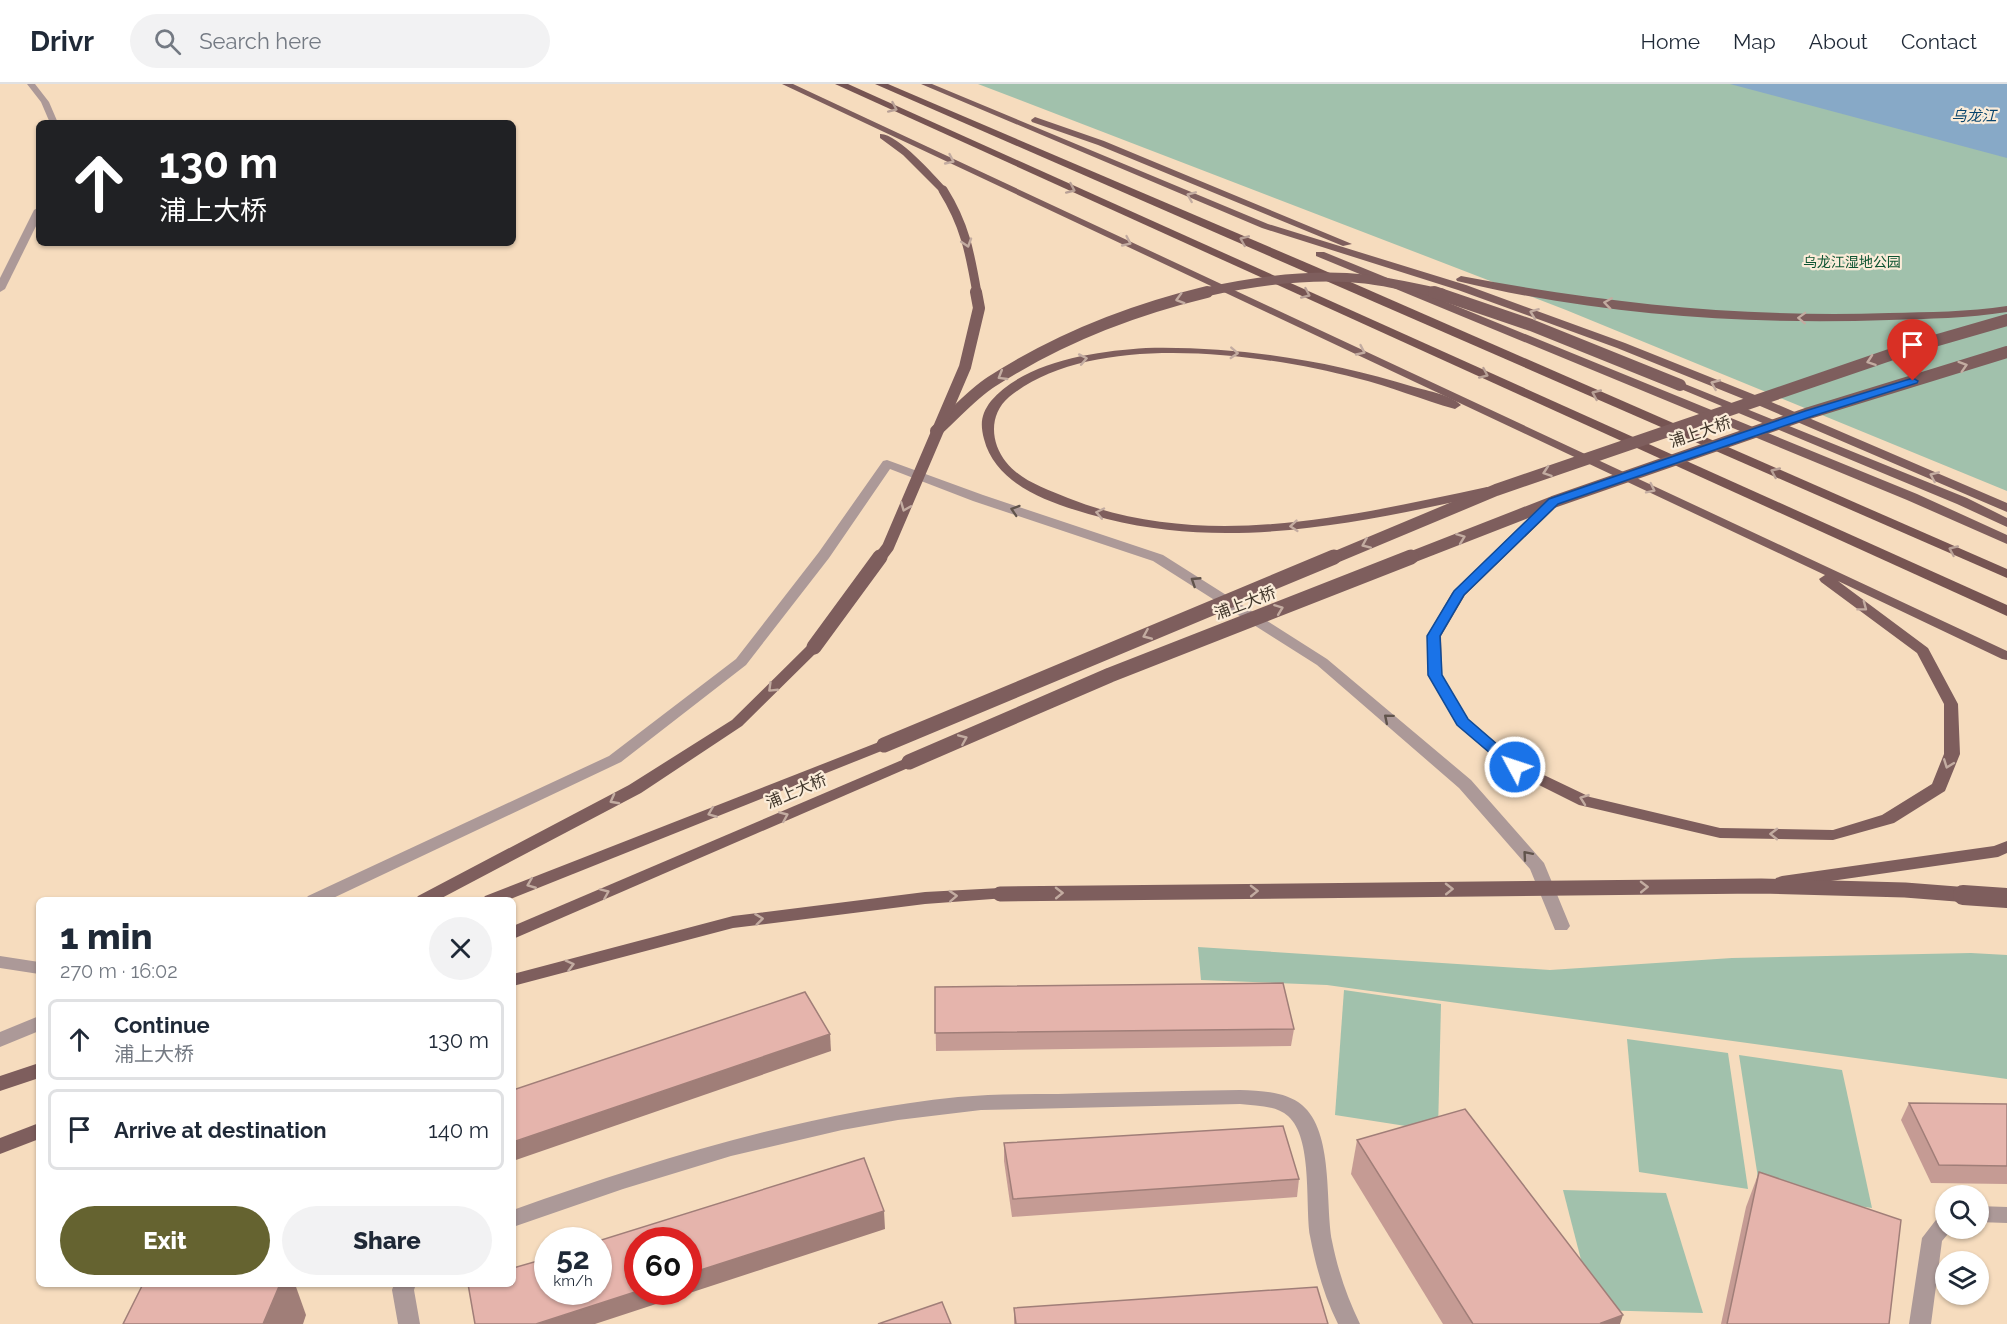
<!DOCTYPE html>
<meta charset="utf-8">
<style>
body{margin:0;font-family:Raleway,"Noto Sans SC",sans-serif;background:#f2f2f3;color:#1f2937;height:100vh;display:flex;flex-direction:column;font-size:22px;white-space:nowrap}
*{box-sizing:border-box;margin:0}
p{font-size:20px;color:#747a83}
.icon{flex:none;width:33px;height:33px;fill:none;stroke:currentColor;stroke-width:2;stroke-linecap:round;stroke-linejoin:round}
.map{position:relative;flex:1;overflow:hidden}
.details{position:absolute;left:36px;top:813px;width:480px;height:390px;display:flex;flex-direction:column;background:#fff;border-radius:9px;box-shadow:0 2px 4px #0004}
.details>*{flex:none}
.banner{position:absolute;left:36px;top:36px;width:480px;height:126px;border-radius:9px;box-shadow:0 2px 4px #0004;background:#202124;color:#fff;overflow:hidden}
.buttons{position:absolute;left:1935px;top:1101px;display:grid;gap:12px}
.buttons a{display:grid;place-items:center;width:54px;height:54px;border-radius:50%;background:#fff;box-shadow:0 2px 4px #0004;font-size:30px}
.speed{position:absolute;left:534px;top:1143px;display:flex;gap:12px;font-size:30px;font-weight:700;text-align:center}
.speed>*{display:grid;place-content:center;width:78px;height:78px;border-radius:50%;background:#fff;box-shadow:0 2px 4px #0004;line-height:1}
.speed small{font-size:15px;font-weight:400}
.speed .limit{border:9px solid #d22;background:#fff;color:#111}
.pin{position:absolute;display:grid;place-items:center;width:51px;height:51px;color:#fff;margin:-62px -26px;border-radius:50% 50% 50% 0;rotate:-45deg;box-shadow:0 0 6px #0007}
.pin .icon{rotate:45deg}
.me{position:absolute;width:66px;margin:-33px;rotate:310deg;stroke-linejoin:round;filter:drop-shadow(0 0 4px #0008)}
.turn{display:flex;align-items:center;gap:21px;height:126px;padding:0 24px;font-size:27px}
.turn .icon{width:78px;height:78px;stroke-width:2.5}
.turn b{display:block;font-size:42px;line-height:51px}
.round{display:grid;place-items:center;flex:none;width:63px;height:63px;border-radius:32px;background:#f2f2f3}
.head{display:flex;align-items:center;justify-content:space-between;height:102px;padding:0 24px}
h1{font-size:36px;font-weight:800;line-height:45px}
.primary-button{display:flex;gap:12px;margin-top:auto;padding:12px 24px}
.primary-button a{flex:1;height:69px;border-radius:36px;background:#656330;color:#fff;font-size:24px;font-weight:800;line-height:69px;text-align:center}
.primary-button a+a{background:#f2f2f3;color:#1f2937}
ul{padding:0;list-style:none}
li{display:flex;align-items:center;gap:18px;height:81px;margin:0 12px 9px;padding:0 12px;border:3px solid #e0e1e3;border-radius:9px}
li div{flex:1}
li b{display:block;font-size:22px}
li em{font-style:normal}
header{display:flex;align-items:center;gap:36px;box-sizing:border-box;height:84px;padding:0 30px;background:#fff;border-bottom:2px solid #e0e1e3}
header strong{font-size:28px}
nav{display:flex;gap:33px;margin-inline-start:auto;font-size:21px}
.search{width:420px;height:54px;background:#f2f2f3;display:flex;align-items:center;gap:15px;box-sizing:border-box;padding:0 21px;border-radius:33px;color:#747a83;font-size:22px}
.map>svg:first-child{display:block}
.green{fill:#a1c1ac}
.water{fill:#87a9c7}
.lines{fill:none;stroke-linecap:round;stroke-linejoin:round}
.minor{fill:#ac9998;fill-rule:evenodd}
.tertiary{fill:#ac9998;fill-rule:evenodd}
.primary{fill:#7e5e5d;fill-rule:evenodd}
.trunk{fill:#765452;fill-rule:evenodd}
.primary-bridge-far3{stroke:#7e5e5d;stroke-width:9}
.primary-bridge-far2{stroke:#7e5e5d;stroke-width:12}
.primary-bridge-far1{stroke:#7e5e5d;stroke-width:15}
.primary-bridge{stroke:#7e5e5d;stroke-width:20}
.wall{fill:#c59b94}
.shaded-wall{fill:#a07e78}
.building{fill:#e5b4ac;stroke:#a07e78;stroke-width:1.5}
.oneway{stroke:#b8a096}
.oneway2{stroke:#c3aca1}
.oneway3{stroke:#61544c}
.route{fill:#1a73e8;stroke:#114b97;stroke-width:1.5}
.labels{text-anchor:middle;dominant-baseline:central;stroke-width:4.5;stroke-linejoin:round;paint-order:stroke}
.far-park-label{font-size:14px;fill:#0e5432;stroke:#fbecd9}
.far-water-label{font-size:15px;font-style:italic;fill:#0a456d;stroke:#fbecd9}
.street-label{font-size:16px;fill:#41372b;stroke:#fbecd9}
</style>
<header>
<strong>Drivr</strong>
<div class="search"><svg class="icon" aria-label="search" viewBox="0 0 24 24"><circle cx="10" cy="10" r="6"/><path d="M15 15l6 6"/></svg>Search here</div>
<nav><a>Home</a><a>Map</a><a>About</a><a>Contact</a></nav>
</header>
<div class="map">
<svg width="2007" height="1240" viewBox="0 0 2007 1240">
<rect width="100%" height="100%" fill="#f6dcbe"/>
<g class="green">
<polygon points="978,0 1773,0 2007,60 2007,407 1566,226"/>
<polygon points="1198,863 1550,886 1732,874 1971,869 2007,871 2007,995 1327,901 1201,896"/>
<polygon points="1344,906 1441,920 1438,1047 1335,1031"/>
<polygon points="1627,955 1728,969 1748,1105 1639,1088"/>
<polygon points="1739,971 1842,986 1872,1124 1760,1107"/>
<polygon points="1563,1106 1666,1109 1703,1229 1594,1226"/>
</g>
<polygon class="water" points="1730,0 2007,0 2007,74"/>
<g class="lines">
<g class="minor">
<path d="M1240 1006C1260 1007 1285 1007 1302 1021 1334 1048 1325 1119 1332 1157 1338 1187 1347 1213 1360 1240H1338C1324 1212 1316 1183 1310 1152 1305 1121 1313 1054 1288 1032 1276 1021 1256 1022 1240 1020L981 1026 898 1036 842 1046 731 1072 623 1105 513 1143V1126C657 1075 805 1029 958 1013 991 1010 1024 1010 1058 1010 1119 1008 1179 1007 1240 1006Z"/>
<polygon points="1978,1122 2007,1123 2007,1139 1978,1138"/>
<polygon points="1946,1130 1946,1144 1953,1144 1942,1157 1931,1240 1909,1240 1922,1154 1939,1132"/>
<polygon points="394,1200 416,1200 414,1206 420,1240 398,1240 392,1206"/>
</g>
<g class="tertiary">
<polygon points="27,0 35,0 49,18 58,39 50,39 41,18"/>
<polygon points="39,123 39,136 5,205 0,208 0,194 34,126"/>
<polygon points="887,376 983,411 1163,471 1327,575 1471,696 1544,779 1570,842 1567,846 1555,846 1530,785 1459,704 1317,581 1153,477 973,417 890,385 829,474 746,581 621,678 329,816 305,816 308,812 609,672 736,575 819,468 883,377"/>
<polygon points="0,872 39,878 39,890 0,884"/>
<polygon points="39,932 39,947 0,963 0,948"/>
</g>
<g class="primary">
<polygon points="782,0 793,0 2007,567 2007,576 2002,575 1838,497 1928,564 1958,620 1960,670 1945,707 1894,739 1833,756 1720,754 1579,721 1509,686 1457,641 1428,591 1427,552 1452,509 1548,415 1553,414 1559,418 1558,421 1465,511 1441,552 1442,591 1468,635 1521,680 1590,713 1720,744 1833,746 1882,731 1932,700 1944,670 1944,620 1917,569 1821,498 1819,495 1825,491"/>
<polygon points="921,0 932,0 1268,140 1466,201 1625,259 1755,311 2007,419 2007,428 1746,316 1617,264 1458,206 1262,144"/>
<polygon points="1035,33 1104,57 1352,160 1343,162 1098,61 1032,38 1031,36"/>
<path d="M880 50C897 49 934 91 946 104V108H940L903 71 880 54Z"/>
<polygon points="1316,168 1324,168 1917,410 2007,451 2007,460 1907,416 1316,172"/>
<path d="M1461 192C1603 219 1745 234 1889 229 1929 228 1968 228 2007 222V228C1968 234 1928 235 1889 236 1745 241 1597 231 1457 197L1456 195Z"/>
<path d="M1146 264C1237 262 1327 276 1414 303 1428 307 1451 311 1461 321L1455 325C1422 316 1390 302 1356 294 1260 269 1091 246 1009 313 989 330 990 358 1006 378 1021 397 1046 405 1068 414 1203 468 1351 432 1487 403L1493 407 1487 411C1361 438 1235 467 1107 435 1062 423 997 406 984 355 980 340 981 330 991 317 1025 277 1097 267 1146 264Z"/>
<polygon points="1680,298 1967,414 2007,434 2007,443 1957,420 1676,303 1676,299"/>
<polygon points="814,559 821,563 819,566 742,642 641,709 438,816 415,816 418,812 629,701 732,636 809,560"/>
<polygon points="884,656 889,658 892,661 889,664 508,816 482,816 485,812"/>
<polygon points="909,673 917,678 915,681 513,855 513,842"/>
<polygon points="2007,757 2007,769 1998,773 1782,804 1776,802 1774,798 1776,794 1782,792 1994,762"/>
<polygon points="1000,804 1006,806 1009,810 1006,814 925,820 733,844 513,902 513,890 733,832 925,808"/>
<polygon points="39,979 39,994 0,1007 0,992"/>
<polygon points="39,1039 39,1055 0,1070 0,1054"/>
</g>
<g class="trunk">
<polygon points="835,0 848,0 2007,521 2007,532"/>
<polygon points="875,0 888,0 1314,182 2007,485 2007,494"/>
</g>
<g class="primary-bridge-far3">
<path d="M943 106C965 141 970 169 977 209"/>
<path d="M1201 209C1254 197 1311 189 1365 195 1391 198 1417 205 1442 209"/>
</g>
<g class="primary-bridge-far2">
<polyline points="1434,208 1531,241 1680,301"/>
<path d="M936 347C954 331 971 311 991 298 1056 256 1132 226 1207 208"/>
<polyline points="879,475 888,463 965,283 979,224 976,208"/>
<polyline points="1331,475 1496,406 1910,264 2007,236"/>
<polyline points="1407,475 1553,418 1809,329 2007,268"/>
</g>
<g class="primary-bridge-far1">
<polyline points="814,563 880,473"/>
<polyline points="884,661 1334,473"/>
<polyline points="909,678 1110,591 1411,473"/>
<polyline points="1000,810 1761,802 1905,806 1982,812"/>
</g>
<polyline class="primary-bridge" points="1963,811 2007,814"/>
</g>
<g class="wall">
<polygon points="935,903 1294,945 1291,962 936,967"/>
<polygon points="1909,1019 2007,1020 2007,1100 1931,1099 1901,1036"/>
<polygon points="1357,1056 1620,1240 1443,1240 1351,1090"/>
<polygon points="1004,1059 1299,1095 1297,1113 1012,1133 1004,1077"/>
<polygon points="1759,1088 1889,1240 1721,1240 1746,1123"/>
<polygon points="1014,1224 1328,1240 1014,1240"/>
</g>
<g class="shaded-wall">
<polygon points="830,950 831,967 513,1077 513,1058"/>
<polygon points="884,1127 885,1145 595,1240 536,1240 638,1207 688,1208 688,1190"/>
<polygon points="280,1200 295,1200 306,1231 303,1240 263,1240"/>
<polygon points="1623,1231 1620,1240 1601,1240 1601,1239"/>
</g>
<g class="building">
<polygon points="1283,899 1294,945 935,949 935,903"/>
<polygon points="805,908 830,950 513,1058 513,1006"/>
<polygon points="1909,1019 2007,1020 2007,1082 1939,1081"/>
<polygon points="1465,1025 1623,1231 1601,1239 1602,1240 1473,1240 1357,1056"/>
<polygon points="1283,1042 1299,1095 1013,1115 1004,1059"/>
<polygon points="864,1074 884,1127 688,1190 688,1156 638,1156 638,1207 536,1240 475,1240 468,1200 513,1200 513,1184 548,1174 548,1208 598,1208 598,1157"/>
<polygon points="1759,1088 1901,1136 1889,1240 1727,1240"/>
<polygon points="143,1200 280,1200 263,1240 123,1240"/>
<polygon points="1317,1203 1328,1240 1016,1240 1014,1224"/>
<polygon points="942,1218 951,1240 878,1240"/>
</g>
<defs><path id="oneway-chevron" d="M-2-3.5L2.5 0L-2 3.5" fill="none" stroke-width="1.6" stroke-linecap="round" stroke-linejoin="round" transform="scale(1.5)"/></defs>
<g class="oneway">
<use href="#oneway-chevron" transform="translate(893 24) rotate(24)"/>
<use href="#oneway-chevron" transform="translate(1071 105) rotate(24)"/>
<use href="#oneway-chevron" transform="translate(1244 156) rotate(-157)"/>
<use href="#oneway-chevron" transform="translate(1306 210) rotate(24)"/>
<use href="#oneway-chevron" transform="translate(1484 290) rotate(24)"/>
<use href="#oneway-chevron" transform="translate(1596 310) rotate(-156)"/>
<use href="#oneway-chevron" transform="translate(1775 388) rotate(-156)"/>
<use href="#oneway-chevron" transform="translate(1953 466) rotate(-156)"/>
</g>
<g class="oneway2">
<use href="#oneway-chevron" transform="translate(950 76) rotate(25)"/>
<use href="#oneway-chevron" transform="translate(1191 112) rotate(-157)"/>
<use href="#oneway-chevron" transform="translate(1127 158) rotate(25)"/>
<use href="#oneway-chevron" transform="translate(967 159) rotate(72)"/>
<use href="#oneway-chevron" transform="translate(1180 215) rotate(164)"/>
<use href="#oneway-chevron" transform="translate(1608 219) rotate(-172)"/>
<use href="#oneway-chevron" transform="translate(1534 229) rotate(-159)"/>
<use href="#oneway-chevron" transform="translate(1802 234) rotate(-178)"/>
<use href="#oneway-chevron" transform="translate(1361 267) rotate(25)"/>
<use href="#oneway-chevron" transform="translate(1234 269) rotate(3)"/>
<use href="#oneway-chevron" transform="translate(1083 275) rotate(-11)"/>
<use href="#oneway-chevron" transform="translate(1871 277) rotate(161)"/>
<use href="#oneway-chevron" transform="translate(1963 282) rotate(-17)"/>
<use href="#oneway-chevron" transform="translate(1002 292) rotate(149)"/>
<use href="#oneway-chevron" transform="translate(1715 300) rotate(-157)"/>
<use href="#oneway-chevron" transform="translate(1547 388) rotate(161)"/>
<use href="#oneway-chevron" transform="translate(1934 392) rotate(-157)"/>
<use href="#oneway-chevron" transform="translate(1651 405) rotate(26)"/>
<use href="#oneway-chevron" transform="translate(905 423) rotate(112)"/>
<use href="#oneway-chevron" transform="translate(1100 429) rotate(-168)"/>
<use href="#oneway-chevron" transform="translate(1294 442) rotate(175)"/>
<use href="#oneway-chevron" transform="translate(1461 454) rotate(-21)"/>
<use href="#oneway-chevron" transform="translate(1366 460) rotate(157)"/>
<use href="#oneway-chevron" transform="translate(1863 523) rotate(37)"/>
<use href="#oneway-chevron" transform="translate(1279 525) rotate(-21)"/>
<use href="#oneway-chevron" transform="translate(1147 551) rotate(157)"/>
<use href="#oneway-chevron" transform="translate(772 604) rotate(136)"/>
<use href="#oneway-chevron" transform="translate(963 655) rotate(-23)"/>
<use href="#oneway-chevron" transform="translate(1948 680) rotate(111)"/>
<use href="#oneway-chevron" transform="translate(1584 715) rotate(-160)"/>
<use href="#oneway-chevron" transform="translate(614 716) rotate(152)"/>
<use href="#oneway-chevron" transform="translate(712 729) rotate(158)"/>
<use href="#oneway-chevron" transform="translate(784 732) rotate(-23)"/>
<use href="#oneway-chevron" transform="translate(1774 750) rotate(-179)"/>
<use href="#oneway-chevron" transform="translate(531 800) rotate(158)"/>
<use href="#oneway-chevron" transform="translate(1644 803) rotate(-1)"/>
<use href="#oneway-chevron" transform="translate(1449 805) rotate(-1)"/>
<use href="#oneway-chevron" transform="translate(1254 807) rotate(-1)"/>
<use href="#oneway-chevron" transform="translate(605 809) rotate(-23)"/>
<use href="#oneway-chevron" transform="translate(1059 809) rotate(-1)"/>
<use href="#oneway-chevron" transform="translate(953 812) rotate(-3)"/>
<use href="#oneway-chevron" transform="translate(759 835) rotate(-7)"/>
<use href="#oneway-chevron" transform="translate(570 881) rotate(-15)"/>
</g>
<g class="oneway3">
<use href="#oneway-chevron" transform="translate(1015 426) rotate(-162)"/>
<use href="#oneway-chevron" transform="translate(1195 497) rotate(-147)"/>
<use href="#oneway-chevron" transform="translate(1388 634) rotate(-140)"/>
<use href="#oneway-chevron" transform="translate(1527 771) rotate(-131)"/>
</g>
<polygon class="route" points="1913,294 1918,297 1917,299 1813,332 1558,420 1464,511 1440,552 1442,591 1468,635 1520,680 1522,683 1520,686 1510,686 1457,641 1428,591 1427,552 1454,507 1549,415 1805,327"/>
<g class="labels">
<g class="far-park-label">
<text x="1852" y="178">乌龙江湿地公园</text>
</g>
<g class="far-water-label">
<text x="1974" y="32">乌龙江</text>
</g>
<g class="street-label">
<text transform="translate(1700 348) rotate(-19)">浦上大桥</text>
<text transform="translate(1245 519) rotate(-21)">浦上大桥</text>
<text transform="translate(796 707) rotate(-23)">浦上大桥</text>
</g>
</g>
</svg>
<div class="buttons">
<a><svg class="icon" aria-label="search" viewBox="0 0 24 24"><circle cx="10" cy="10" r="6"/><path d="M15 15l6 6"/></svg></a>
<a><svg class="icon" aria-label="layers" viewBox="0 0 24 24"><path d="M12 4l9 5-9 5-9-5zM3 14l9 5 9-5"/></svg></a>
</div>
<div class="speed"><div>52<small>km/h</small></div><div class="limit">60</div></div>
<div class="pin" style="left:1913px;top:297px;background:#d93025"><svg class="icon" aria-label="arrive" viewBox="0 0 24 24"><path d="M6 21V4h12l-3 4 3 4H6"/></svg></div>
<svg class="me" style="left:1515px;top:683px" viewBox="-20 -20 40 40"><circle r="17" fill="#1a73e8" stroke="#fff" stroke-width="3"/><path d="M0-11L8 9 0 5-8 9z" fill="#fff"/></svg>
<div class="banner">
<div class="turn"><svg class="icon" aria-label="ahead" viewBox="0 0 24 24"><path d="M12 20V5M6 11l6-6 6 6"/></svg><div><b>130 m</b>浦上大桥</div></div>
</div>
<section class="details">
<div class="head"><div><h1>1 min</h1><p>270 m · 16:02</p></div><a class="round"><svg class="icon" aria-label="close" viewBox="0 0 24 24"><path d="M6 6l12 12M18 6L6 18"/></svg></a></div>
<ul>
<li><svg class="icon" aria-label="ahead" viewBox="0 0 24 24"><path d="M12 20V5M6 11l6-6 6 6"/></svg><div><b>Continue</b><p>浦上大桥</p></div><em>130 m</em></li>
<li><svg class="icon" aria-label="arrive" viewBox="0 0 24 24"><path d="M6 21V4h12l-3 4 3 4H6"/></svg><div><b>Arrive at destination</b></div><em>140 m</em></li>
</ul>
<div class="primary-button"><a>Exit</a><a>Share</a></div>
</section>
</div>
